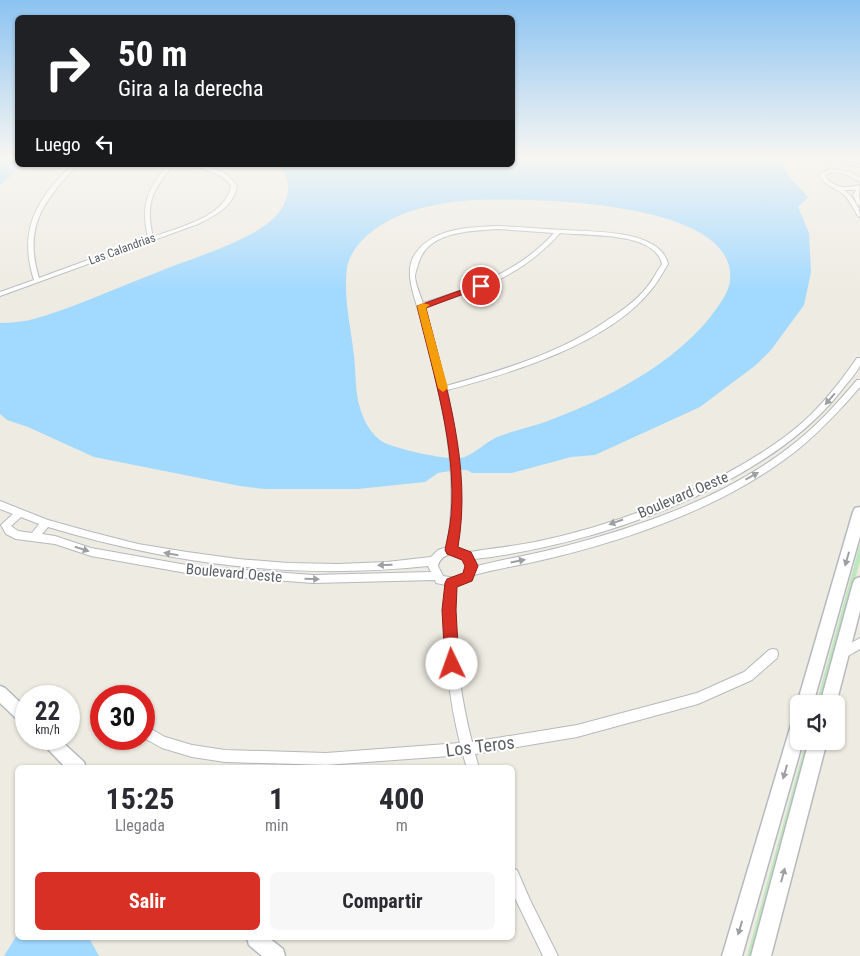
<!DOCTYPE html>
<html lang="es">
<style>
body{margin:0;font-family:"Roboto Condensed",sans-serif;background:#f7f7f7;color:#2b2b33;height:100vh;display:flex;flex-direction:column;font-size:19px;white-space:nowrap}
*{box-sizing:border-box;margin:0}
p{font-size:16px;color:#7c7c81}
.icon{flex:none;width:28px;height:28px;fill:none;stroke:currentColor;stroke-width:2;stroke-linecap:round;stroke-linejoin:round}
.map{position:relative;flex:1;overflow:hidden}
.panel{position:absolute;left:15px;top:765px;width:500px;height:175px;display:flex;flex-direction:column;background:#fff;border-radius:8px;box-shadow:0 1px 4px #0004}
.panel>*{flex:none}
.guide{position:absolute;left:15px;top:15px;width:500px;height:152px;border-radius:8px;box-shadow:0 1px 4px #0004;background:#202124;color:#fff;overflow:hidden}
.controls{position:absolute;left:790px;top:695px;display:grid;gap:10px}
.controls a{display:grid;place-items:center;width:55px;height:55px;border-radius:8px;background:#fff;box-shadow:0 1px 4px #0004;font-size:25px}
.speed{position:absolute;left:15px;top:685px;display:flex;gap:10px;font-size:25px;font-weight:700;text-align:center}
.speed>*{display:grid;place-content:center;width:65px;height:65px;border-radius:50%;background:#fff;box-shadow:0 1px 4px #0004;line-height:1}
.speed small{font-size:12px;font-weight:400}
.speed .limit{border:8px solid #d22;background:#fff;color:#111}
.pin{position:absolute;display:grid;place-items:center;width:42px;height:42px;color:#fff;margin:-21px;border:2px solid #fff;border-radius:50%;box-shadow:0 1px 5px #0007}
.me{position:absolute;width:55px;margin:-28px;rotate:357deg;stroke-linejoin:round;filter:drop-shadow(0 0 4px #0008)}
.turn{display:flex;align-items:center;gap:18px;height:105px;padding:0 20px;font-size:22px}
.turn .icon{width:65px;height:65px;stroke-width:2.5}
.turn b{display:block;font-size:35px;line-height:42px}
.then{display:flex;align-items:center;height:48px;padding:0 20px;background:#0003;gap:10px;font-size:19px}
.eta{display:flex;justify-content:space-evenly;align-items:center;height:85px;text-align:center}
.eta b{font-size:30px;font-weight:700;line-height:35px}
.button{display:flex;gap:10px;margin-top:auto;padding:10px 20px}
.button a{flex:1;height:58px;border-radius:8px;background:#d93025;color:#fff;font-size:20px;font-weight:700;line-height:58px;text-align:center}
.button a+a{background:#f7f7f7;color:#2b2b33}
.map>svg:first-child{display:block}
.green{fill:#bfe7be}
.water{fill:#a2d9ff;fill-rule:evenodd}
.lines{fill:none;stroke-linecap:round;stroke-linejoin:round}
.minor-casing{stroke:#b5b9bd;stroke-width:2}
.tertiary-casing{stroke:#b5b9bd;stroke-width:3}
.secondary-casing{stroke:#b6bac0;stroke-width:3}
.minor{fill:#fff;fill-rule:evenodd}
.tertiary{fill:#fff;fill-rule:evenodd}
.secondary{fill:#fff;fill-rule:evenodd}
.oneway{fill:#9d9fa2}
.route{fill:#d93025;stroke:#8d1f18}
.slow{fill:#f59e0b}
.labels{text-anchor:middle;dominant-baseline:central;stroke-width:4;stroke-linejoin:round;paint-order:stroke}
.far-street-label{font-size:12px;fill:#5b5f64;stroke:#fff}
.street-label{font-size:15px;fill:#5b5f64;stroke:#fff}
.near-street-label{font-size:18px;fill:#5b5f64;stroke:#fff}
</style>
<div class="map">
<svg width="860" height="956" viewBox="0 0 860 956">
<rect width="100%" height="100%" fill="#eeebe2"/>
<g class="green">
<polygon points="860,544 860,561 822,704 816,704"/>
<polygon points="806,741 812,741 755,956 747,956"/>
</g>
<g class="water">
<polygon points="0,158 17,158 18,165 23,165 0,185"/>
<path d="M513 158H809L807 161 780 159 790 178 808 197 798 207 809 233 811 272 804 305 771 350 756 365 700 407 595 455 571 457 512 473H472L467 470H456L438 473 425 482 358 489H265L240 486 94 457 28 427 7 420 0 414V323C10 323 20 322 30 320 74 308 116 288 158 272 189 259 252 241 275 217 289 202 295 179 277 165H512ZM477 200C529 198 738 200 730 280 729 292 721 302 714 312 677 363 603 401 545 422 531 427 515 430 500 436 488 440 477 452 465 457 451 462 396 449 383 442 371 435 364 421 360 408 355 392 356 373 354 356 351 328 343 296 347 268 348 261 351 255 355 249 382 212 435 202 477 200Z"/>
<polygon points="17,935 18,938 89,938 99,956 4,956"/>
</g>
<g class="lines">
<defs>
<g id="minor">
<polygon points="818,158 826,158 860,165 860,167 820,159"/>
<path d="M72 165H77C44 201 23 226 39 278L148 238C141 206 146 189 168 165H173C152 191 145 203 153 237 179 227 226 217 231 186 222 172 207 172 194 165 211 165 227 171 237 186 233 207 216 215 198 224L0 296V292L34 280C18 231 36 199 72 165Z"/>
<path d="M831 169 848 171 860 178V182C849 176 838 168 825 175 831 188 847 189 860 185L859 195 860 206 857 204 853 195 856 190H844C852 196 860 207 860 217L858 216C854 210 850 201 845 196 837 187 821 186 820 173Z"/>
<path d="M498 226C520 227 542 229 564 230 592 232 660 229 668 264 663 272 658 282 651 290 608 344 512 373 447 390 458 443 465 494 456 548 459 549 463 551 467 552 471 552 477 551 482 550 500 548 517 545 535 542 622 524 735 481 803 422 824 403 841 381 857 358H860C860 360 860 363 860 365 858 372 842 389 837 396 760 489 591 546 474 559L477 566C504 559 531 555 558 548 642 526 728 497 796 442 819 424 838 402 857 380H860V387C842 408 823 428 802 446 733 503 640 536 555 557 528 564 500 568 474 575L472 580 456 586C453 639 459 691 472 742L577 725 697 693 744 672 769 650 773 649 777 650 778 654 777 658 752 680 698 704 577 737 475 754 479 768H467L463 755 326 765 225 762 192 757 162 748 144 738V725L165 737 192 745 225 750 326 753 460 743C447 691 443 639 446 585L436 583 435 580 313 583 192 574 91 556 55 544 16 539 6 534 1 525 13 514 0 509V501L48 520 91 532 138 544 187 552 238 559 288 563 338 564 387 562 431 557 438 550 447 547C461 468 440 392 420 316 415 298 403 271 415 254 433 228 469 227 498 226ZM498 229 554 233C518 273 473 287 423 303 420 295 416 285 415 277 415 273 417 268 418 265 426 231 470 231 498 229ZM560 233C585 236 655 231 662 264 657 271 653 280 647 287 637 300 623 310 609 319 561 353 503 370 446 386L424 307C478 290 521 277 560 233ZM21 517 39 524 32 533 18 531 11 526ZM48 527C175 565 296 580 428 566L431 572 313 575 192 566 91 548 55 536 42 534ZM451 554 464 559 467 566 464 574 456 578 443 576 438 566C439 559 444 556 451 554Z"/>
<polygon points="860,638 860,649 841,660 837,659 836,655 837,651"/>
<polygon points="512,868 517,870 530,900 558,956 543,956 512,892"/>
</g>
<g id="tertiary">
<polygon points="0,686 5,688 26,708 26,725 21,723 0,703"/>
<polygon points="40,739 59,739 84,762 86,768 66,768 43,744"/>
<polygon points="247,938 269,938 283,949 285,956 262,956 249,945"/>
</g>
<g id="secondary">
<polygon points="860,507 860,536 813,704 799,704 799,709 797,704 853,512 855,508"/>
<polygon points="860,577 860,611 836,704 820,704 853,583 855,579"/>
<polygon points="799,717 799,741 803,741 742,956 722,956 791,725 793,719"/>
<polygon points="809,741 827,741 771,956 751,956"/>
</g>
</defs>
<use href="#minor" class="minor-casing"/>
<use href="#tertiary" class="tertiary-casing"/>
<use href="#secondary" class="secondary-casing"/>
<use href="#minor" class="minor"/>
<use href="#tertiary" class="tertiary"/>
<use href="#secondary" class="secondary"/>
</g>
<defs><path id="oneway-solid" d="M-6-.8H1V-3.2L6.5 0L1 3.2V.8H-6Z" transform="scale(1.25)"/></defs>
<g class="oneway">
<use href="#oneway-solid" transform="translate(830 399) rotate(131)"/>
<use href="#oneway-solid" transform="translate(752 476) rotate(-29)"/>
<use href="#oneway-solid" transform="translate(616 522) rotate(161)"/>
<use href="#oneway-solid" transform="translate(82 549) rotate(18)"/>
<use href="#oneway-solid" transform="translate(171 554) rotate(-170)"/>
<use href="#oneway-solid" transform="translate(847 559) rotate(106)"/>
<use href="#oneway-solid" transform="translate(518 561) rotate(-11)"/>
<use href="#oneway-solid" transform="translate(385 565) rotate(178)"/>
<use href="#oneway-solid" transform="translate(312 579) rotate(1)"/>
<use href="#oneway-solid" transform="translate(785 772) rotate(106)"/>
<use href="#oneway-solid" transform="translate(783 875) rotate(-75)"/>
<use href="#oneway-solid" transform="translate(740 928) rotate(106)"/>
</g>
<linearGradient id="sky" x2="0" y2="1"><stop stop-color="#8cc3f1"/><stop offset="0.54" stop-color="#f7f6f2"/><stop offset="1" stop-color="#f7f6f2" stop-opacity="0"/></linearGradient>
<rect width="860" height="292" fill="url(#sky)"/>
<path class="route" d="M478 284 485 286 426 308C446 386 472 466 458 547L471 552 478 566 472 581 457 587 456 610 459 664 457 668 452 670 447 668 445 664 442 610 445 583 447 579 463 573 465 566 462 560 447 554 445 550C447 539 450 528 451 516 457 448 433 373 417 306Z"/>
<polygon class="slow" points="423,303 430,305 426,308 448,388 443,392 438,388 417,306"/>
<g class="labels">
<g class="far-street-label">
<text transform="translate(122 249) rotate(-20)">Las Calandrias</text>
</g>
<g class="street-label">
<text transform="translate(683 495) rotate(-23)">Boulevard Oeste</text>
<text transform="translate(234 573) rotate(5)">Boulevard Oeste</text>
</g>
<g class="near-street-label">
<text transform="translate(480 746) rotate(-7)">Los Teros</text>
</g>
</g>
</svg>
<div class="controls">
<a><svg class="icon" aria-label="sound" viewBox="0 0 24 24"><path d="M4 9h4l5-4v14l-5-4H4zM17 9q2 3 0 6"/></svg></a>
</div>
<div class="speed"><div>22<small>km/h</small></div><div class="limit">30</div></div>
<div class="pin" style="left:481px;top:286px;background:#d93025"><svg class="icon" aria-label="arrive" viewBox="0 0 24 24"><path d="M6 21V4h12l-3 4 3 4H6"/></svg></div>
<svg class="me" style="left:452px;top:664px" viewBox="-20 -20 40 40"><circle r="19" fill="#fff"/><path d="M0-13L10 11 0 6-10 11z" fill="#d93025"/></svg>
<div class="guide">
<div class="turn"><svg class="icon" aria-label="right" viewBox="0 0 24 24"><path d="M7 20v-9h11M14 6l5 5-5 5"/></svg><div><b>50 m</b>Gira a la derecha</div></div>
<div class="then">Luego<svg class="icon" aria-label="left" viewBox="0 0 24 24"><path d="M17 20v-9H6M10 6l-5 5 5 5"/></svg></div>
</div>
<section class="panel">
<div class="eta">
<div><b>15:25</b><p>Llegada</p></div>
<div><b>1</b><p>min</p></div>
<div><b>400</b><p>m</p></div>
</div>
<div class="button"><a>Salir</a><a>Compartir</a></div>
</section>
</div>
